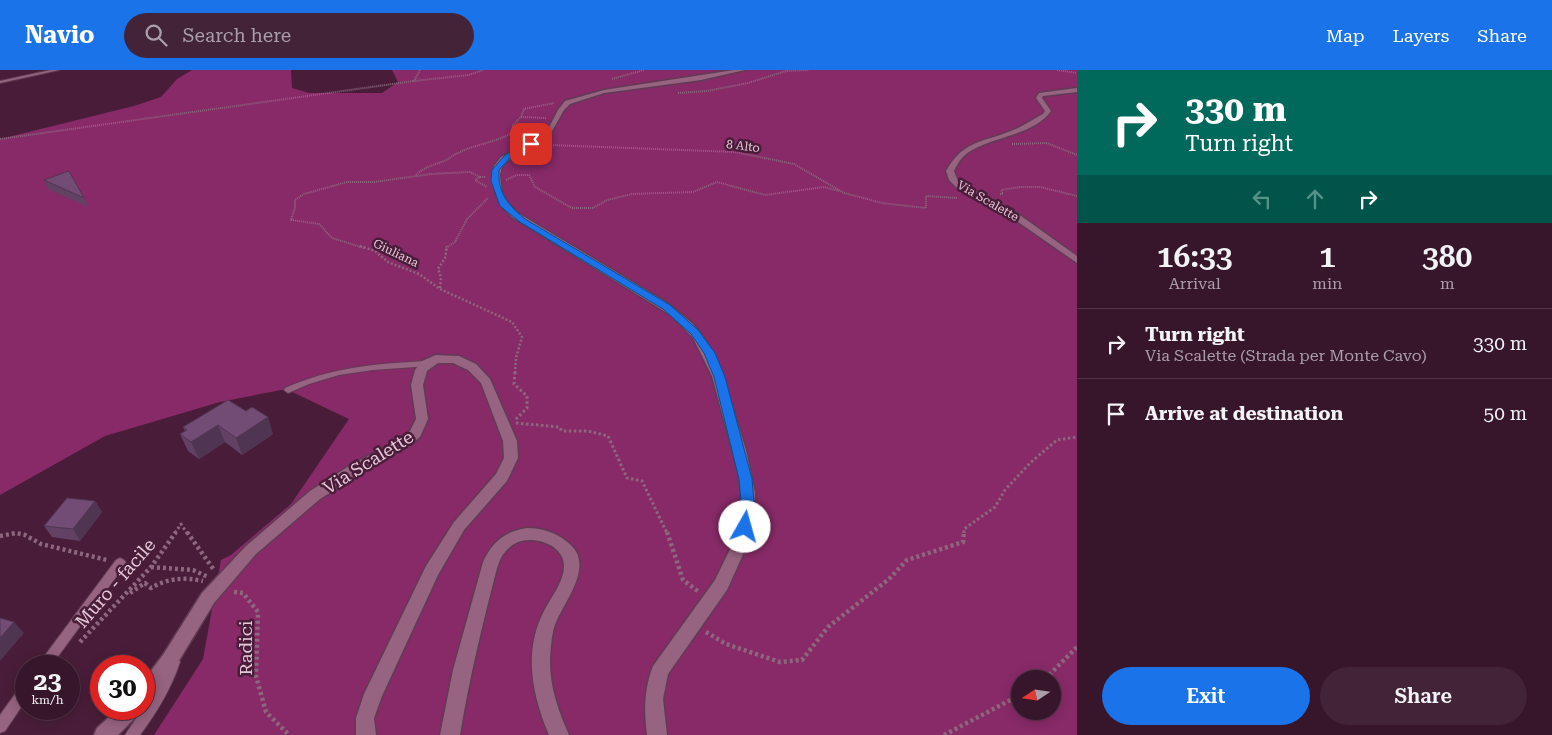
<!DOCTYPE html>
<style>
body{margin:0;font-family:"Roboto Serif",serif;background:#422337;color:#f1f3f6;height:100vh;display:flex;flex-direction:column;font-size:19px;white-space:nowrap}
*{box-sizing:border-box;margin:0}
p{font-size:16px;color:#aa9fa9}
.icon{flex:none;width:28px;height:28px;fill:none;stroke:currentColor;stroke-width:2;stroke-linecap:round;stroke-linejoin:round}
.map{position:relative;flex:1;overflow:hidden}
.details{display:flex;flex-direction:column;background:#37162b;width:475px}
.details>*{flex:none}
.hud{background:#00695c;color:#fff;overflow:hidden}
.needle{width:32px;rotate:257deg}
.fabs{position:absolute;left:1011px;top:600px;display:grid;gap:10px}
.fabs a{display:grid;place-items:center;width:50px;height:50px;border-radius:50%;background:#37162b;box-shadow:0 2px 12px #0003,0 0 0 1px #513547;font-size:25px}
.speed{position:absolute;left:15px;top:585px;display:flex;gap:10px;font-size:25px;font-weight:700;text-align:center}
.speed>*{display:grid;place-content:center;width:65px;height:65px;border-radius:50%;background:#37162b;box-shadow:0 2px 12px #0003,0 0 0 1px #513547;line-height:1}
.speed small{font-size:12px;font-weight:400}
.speed .limit{border:8px solid #d22;background:#fff;color:#111}
.pin{position:absolute;display:grid;place-items:center;width:42px;height:42px;color:#fff;margin:-21px;border-radius:10px;box-shadow:0 2px 8px #0006}
.me{position:absolute;width:55px;margin:-28px;rotate:7deg;stroke-linejoin:round;filter:drop-shadow(0 0 4px #0008)}
.turn{display:flex;align-items:center;gap:18px;height:105px;padding:0 25px;font-size:22px}
.turn .icon{width:65px;height:65px;stroke-width:2.5}
.turn b{display:block;font-size:35px;line-height:42px}
.lanes{display:flex;align-items:center;height:48px;padding:0 25px;background:#0003;justify-content:center;gap:25px;direction:ltr}
.lanes .off{opacity:.35}
.eta{display:flex;justify-content:space-evenly;align-items:center;height:85px;text-align:center}
.eta b{font-size:30px;font-weight:600;line-height:35px}
.cta{display:flex;gap:10px;margin-top:auto;padding:10px 25px}
.cta a{flex:1;height:58px;border-radius:30px;background:#1a73e8;color:#fff;font-size:20px;font-weight:600;line-height:58px;text-align:center}
.cta a+a{background:#422337;color:#f1f3f6}
ul{padding:0;list-style:none}
li{display:flex;align-items:center;gap:15px;height:70px;padding:0 25px;border-top:1px solid #513547}
li div{flex:1}
li b{display:block;font-size:19px}
li em{font-style:normal}
header{display:flex;align-items:center;gap:30px;box-sizing:border-box;height:70px;padding:0 25px;background:#1a73e8;color:#fff}
header strong{font-size:24px}
nav{display:flex;gap:28px;margin-inline-start:auto;font-size:18px}
.search{width:350px;height:45px;background:#422337;display:flex;align-items:center;gap:12px;box-sizing:border-box;padding:0 18px;border-radius:28px;color:#aa9fa9;font-size:19px}
main{display:flex;flex:1;min-height:0}
.map>svg:first-child{display:block}
.forest{fill:#882a68;fill-rule:evenodd}
.lines{fill:none;stroke-linecap:round;stroke-linejoin:round}
.lane-casing{stroke:#613b54;stroke-width:2}
.street-casing{stroke:#613b54;stroke-width:3}
.path-far3{stroke:#8d677e;stroke-width:2;stroke-dasharray:1 1;stroke-linecap:butt}
.path-far2{stroke:#8d677e;stroke-width:2.5;stroke-dasharray:2 2;stroke-linecap:butt}
.path-far1{stroke:#8d677e;stroke-width:3;stroke-dasharray:2.5 2.5;stroke-linecap:butt}
.path{stroke:#8d677e;stroke-width:4.5;stroke-dasharray:3 3;stroke-linecap:butt}
.lane{fill:#966380;fill-rule:evenodd}
.street{fill:#966380;fill-rule:evenodd}
.wall{fill:#624165}
.shaded-wall{fill:#503552}
.building{fill:#724c75;stroke:#503552}
.route{fill:#1a73e8;stroke:#114b97}
.labels{text-anchor:middle;dominant-baseline:central;stroke-width:5;stroke-linejoin:round;paint-order:stroke}
.far-street-label{font-size:12px;fill:#e5c8d8;stroke:#491d39}
.near-street-label{font-size:18px;fill:#e5c8d8;stroke:#491d39}
</style>
<header>
<strong>Navio</strong>
<div class="search"><svg class="icon" aria-label="search" viewBox="0 0 24 24"><circle cx="10" cy="10" r="6"/><path d="M15 15l6 6"/></svg>Search here</div>
<nav><a>Map</a><a>Layers</a><a>Share</a></nav>
</header>
<main>
<div class="map">
<svg width="1077" height="665" viewBox="0 0 1077 665">
<rect width="100%" height="100%" fill="#491d39"/>
<path class="forest" d="M192 0H291L292 18 309 23H382L398 12 392 0H1077V665H154L203 589 221 490 231 485 291 434 349 349 286 319 220 332 105 366 0 425V69L134 36 161 27 177 9ZM1020 609H1052V641H1020Z"/>
<g class="lines">
<defs>
<g id="lane">
<polygon points="51,0 59,0 0,13 0,11"/>
<path d="M426 291 430 294 429 296 373 300 339 305 309 314 288 323 284 320 285 318C333 297 374 294 426 291Z"/>
<polygon points="120,488 124,490 126,493 124,496 51,596 38,596 40,592 116,490"/>
<path d="M174 586 178 588 180 592C171 619 157 642 140 665H125L157 617 170 588Z"/>
<polygon points="26,614 26,630 5,661 0,663 0,645 21,616"/>
</g>
<g id="street">
<path d="M734 0H745L701 10 604 23 570 34 564 40 551 63 543 70 515 85 502 96 500 105 502 122 507 132 518 143 666 232 692 253 703 266 718 292 746 380 755 423 754 448 749 471 727 520 668 604 663 629 667 665H647C644 641 644 619 653 596L715 510 734 471 739 448 741 423 738 402 712 306 693 268 672 246 512 147 503 138 496 126 492 105 494 96 501 87 547 61 558 40 565 31 604 20Z"/>
<path d="M1077 18V22L1043 26 1042 28 1051 41C1032 68 981 67 962 88 959 91 956 97 954 101L957 109 963 114 1017 143 1077 186V193L1011 147 957 118 949 110 946 101C964 70 981 73 1011 61 1022 57 1033 49 1043 44L1045 41 1036 28 1039 23Z"/>
<polygon points="436,285 459,286 476,294 490,309 517,371 518,388 507,411 464,460 438,505 382,626 374,648 376,665 356,665 356,648 364,624 426,496 454,452 496,404 504,388 503,371 481,313 468,300 453,293 438,293 427,301 423,315 428,349 420,367 410,375 359,404 320,429 256,484 214,533 175,597 150,631 144,634 144,610 163,585 202,523 246,476 310,421 349,396 400,369 410,361 416,349 411,315 415,300 422,291"/>
<path d="M527 458C541 458 555 462 566 471 596 492 568 526 557 550 553 558 552 567 551 576 547 609 556 635 569 665H549C532 625 523 581 544 541 551 527 564 512 564 496 564 474 531 464 514 474 503 481 499 490 496 502 482 556 469 610 460 665H440L453 600 483 492C492 472 505 461 527 458Z"/>
<polygon points="118,639 140,639 138,645 118,665 94,665 97,658"/>
</g>
</defs>
<use href="#lane" class="lane-casing"/>
<use href="#street" class="street-casing"/>
<g class="path-far3">
<polyline points="420,0 414,11 469,5 483,0"/>
<polyline points="1057,0 1077,3"/>
<polyline points="612,9 644,0"/>
<polyline points="678,23 707,21 748,13 786,1 809,0"/>
<polyline points="521,47 546,48"/>
<polyline points="0,69 414,11"/>
<polyline points="1012,74 1047,73 1077,85"/>
<polyline points="549,75 735,82 794,94 844,123 882,133 926,138 926,126 957,128"/>
<path d="M416 105C424 97 434 95 444 91 449 89 453 85 458 83 478 73 497 73 517 60L512 56 521 47 524 39 554 33"/>
<polyline points="480,107 475,110 487,117"/>
<polyline points="506,110 517,105 529,105 535,117 572,138 593,138 607,130 632,124 693,122 717,112 765,125 824,117 839,121"/>
<polyline points="1000,124 1003,124 1001,120 1020,117 1040,117 1077,126"/>
<polyline points="364,178 332,168 319,154 291,150 295,138 295,130 304,124 347,112 374,112 431,104 470,102 480,107 486,107"/>
<polyline points="446,178 455,172 467,149 488,128"/>
</g>
<g class="path-far2">
<polyline points="360,176 375,181 388,192 419,204 440,219 512,252 522,267 516,288 515,303"/>
<polyline points="440,218 441,207 438,199 445,188 447,176"/>
</g>
<g class="path-far1">
<polyline points="515,302 514,314 527,326 527,338 515,350"/>
<polyline points="516,353 559,357 562,361 588,361 608,366 627,408 642,411 667,463"/>
<polyline points="175,463 181,454 187,463"/>
<polyline points="964,463 964,459 995,437 1005,420 1030,393 1057,370 1077,367"/>
</g>
<g class="path">
<polyline points="187,462 214,500"/>
<polyline points="667,462 683,510 699,522"/>
<polyline points="0,466 16,463 25,465 41,474 107,490"/>
<polyline points="151,497 193,500 208,507"/>
<polyline points="234,522 243,523 258,542 256,606 266,642 289,665"/>
<path d="M130 523 145 513 151 518C168 508 184 507 203 511"/>
<polyline points="706,562 726,574 780,592 802,590 828,557 889,509 907,490 963,472 964,462"/>
<polyline points="80,572 151,497 176,462"/>
<polyline points="1045,609 1077,577"/>
<polyline points="944,665 1020,625"/>
</g>
<use href="#lane" class="lane"/>
<use href="#street" class="street"/>
</g>
<g class="wall">
<polygon points="44,110 84,128 88,137 48,119"/>
<polygon points="246,341 273,364 242,385 225,372 199,389 188,381 180,364 185,361 183,357"/>
<polygon points="95,431 102,442 80,471 52,467 44,456"/>
</g>
<g class="shaded-wall">
<polygon points="268,347 273,364 242,385 236,368"/>
<polygon points="218,355 225,372 199,389 191,372"/>
<polygon points="95,431 102,442 80,471 73,459"/>
<polygon points="14,552 24,563 0,591 0,568"/>
</g>
<g class="building">
<polygon points="69,101 84,128 44,110"/>
<polygon points="228,330 246,341 252,337 268,347 236,368 218,355 191,372 180,364 187,360 183,357"/>
<polygon points="67,428 95,431 73,459 44,456"/>
<polygon points="0,548 14,552 0,568"/>
</g>
<path class="route" d="M528 73 534 74 510 88 499 100C498 124 508 135 525 149L670 235 698 260 715 283 725 307 752 409 754 431 749 461 745 462 740 461 738 457 741 431 739 409 714 307 704 283 691 264 663 239 520 152 500 136 491 111 492 100 505 85Z"/>
<g class="labels">
<g class="far-street-label">
<text transform="translate(743 76) rotate(7)">8 Alto</text>
<text transform="translate(988 131) rotate(30)">Via Scalette</text>
<text transform="translate(396 183) rotate(26)">Giuliana</text>
</g>
<g class="near-street-label">
<text transform="translate(368 392) rotate(-32)">Via Scalette</text>
<text transform="translate(115 513) rotate(-49)">Muro - facile</text>
<text transform="translate(245 578) rotate(-90)">Radici</text>
</g>
</g>
</svg>
<div class="fabs">
<a><svg class="needle" viewBox="-14 -14 28 28"><path d="M0-13l5 13h-10z" fill="#e53935"/><path d="M0 13l5-13h-10z" fill="#aa9fa9"/></svg></a>
</div>
<div class="speed"><div>23<small>km/h</small></div><div class="limit">30</div></div>
<div class="pin" style="left:531px;top:74px;background:#d93025"><svg class="icon" aria-label="arrive" viewBox="0 0 24 24"><path d="M6 21V4h12l-3 4 3 4H6"/></svg></div>
<svg class="me" style="left:745px;top:457px" viewBox="-20 -20 40 40"><circle r="19" fill="#fff"/><path d="M0-13L10 11 0 6-10 11z" fill="#1a73e8"/></svg>
</div>
<section class="details">
<div class="hud">
<div class="turn"><svg class="icon" aria-label="right" viewBox="0 0 24 24"><path d="M7 20v-9h11M14 6l5 5-5 5"/></svg><div><b>330 m</b>Turn right</div></div>
<div class="lanes"><svg class="icon off" aria-label="left" viewBox="0 0 24 24"><path d="M17 20v-9H6M10 6l-5 5 5 5"/></svg><svg class="icon off" aria-label="ahead" viewBox="0 0 24 24"><path d="M12 20V5M6 11l6-6 6 6"/></svg><svg class="icon" aria-label="right" viewBox="0 0 24 24"><path d="M7 20v-9h11M14 6l5 5-5 5"/></svg></div>
</div>
<div class="eta">
<div><b>16:33</b><p>Arrival</p></div>
<div><b>1</b><p>min</p></div>
<div><b>380</b><p>m</p></div>
</div>
<ul>
<li><svg class="icon" aria-label="right" viewBox="0 0 24 24"><path d="M7 20v-9h11M14 6l5 5-5 5"/></svg><div><b>Turn right</b><p>Via Scalette (Strada per Monte Cavo)</p></div><em>330 m</em></li>
<li><svg class="icon" aria-label="arrive" viewBox="0 0 24 24"><path d="M6 21V4h12l-3 4 3 4H6"/></svg><div><b>Arrive at destination</b></div><em>50 m</em></li>
</ul>
<div class="cta"><a>Exit</a><a>Share</a></div>
</section>
</main>
